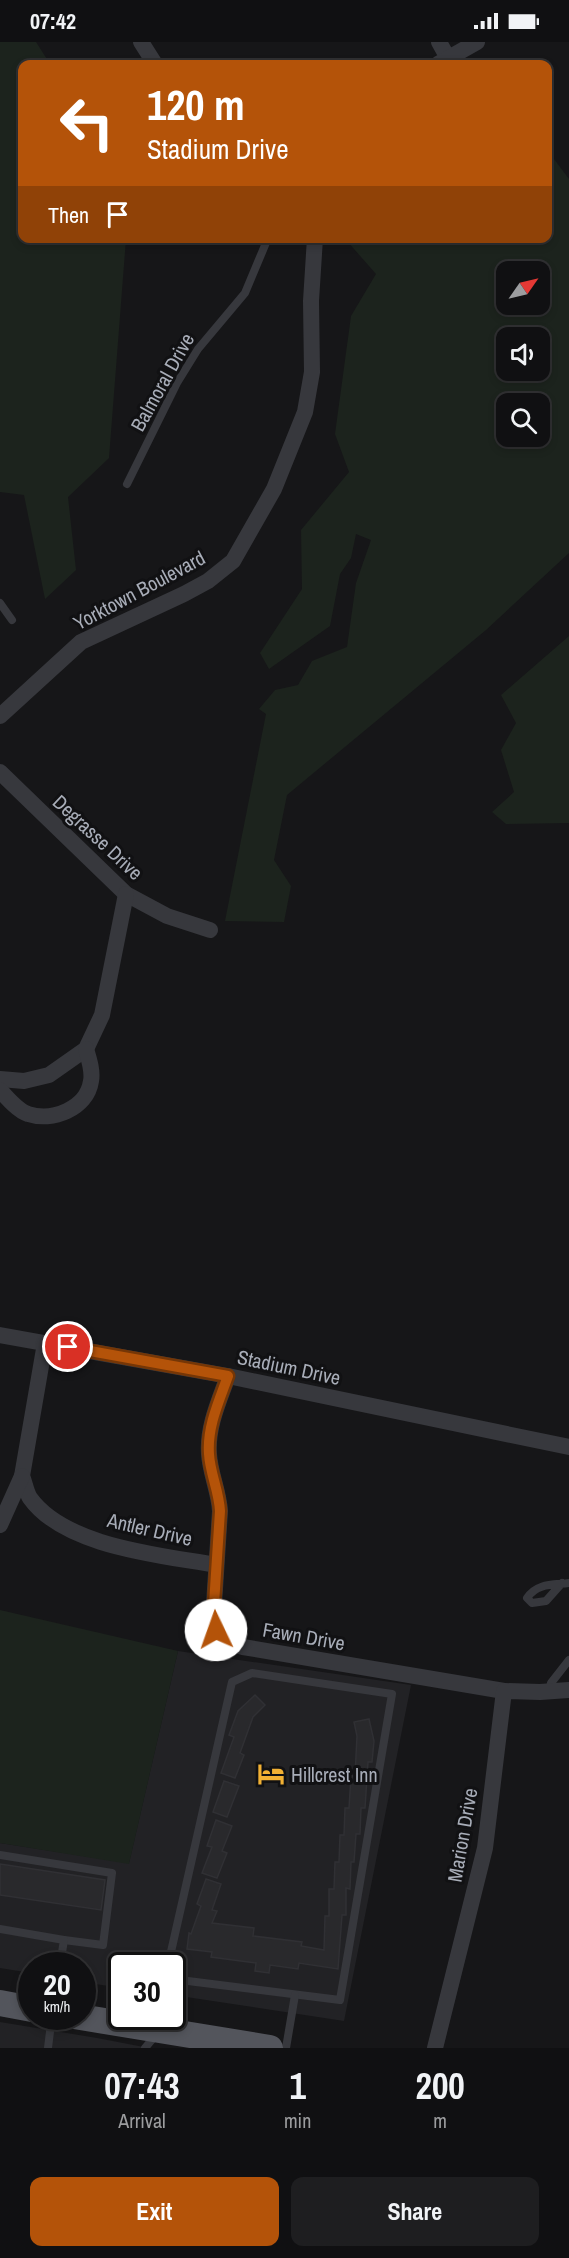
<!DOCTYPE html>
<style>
body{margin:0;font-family:"Archivo Narrow",sans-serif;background:#1e1e20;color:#f1f3f6;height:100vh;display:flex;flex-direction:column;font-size:22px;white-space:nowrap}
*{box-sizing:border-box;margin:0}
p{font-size:20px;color:#9c9d9f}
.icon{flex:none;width:33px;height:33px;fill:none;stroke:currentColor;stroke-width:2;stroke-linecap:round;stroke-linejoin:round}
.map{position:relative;height:2006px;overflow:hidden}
.side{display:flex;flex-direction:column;background:#101012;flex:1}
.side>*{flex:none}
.top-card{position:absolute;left:18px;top:18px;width:534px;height:183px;border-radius:12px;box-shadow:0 3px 9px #0003,0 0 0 2px #303032;background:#b45309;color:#fff;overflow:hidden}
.needle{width:39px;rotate:56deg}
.buttons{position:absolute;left:496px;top:219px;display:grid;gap:12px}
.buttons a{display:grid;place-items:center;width:54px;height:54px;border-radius:12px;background:#101012;box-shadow:0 3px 9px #0003,0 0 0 2px #303032;font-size:30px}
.speed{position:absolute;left:18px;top:1910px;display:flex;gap:12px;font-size:30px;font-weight:700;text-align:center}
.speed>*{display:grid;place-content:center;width:78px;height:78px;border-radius:50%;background:#101012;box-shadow:0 3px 9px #0003,0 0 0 2px #303032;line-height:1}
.speed small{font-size:15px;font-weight:400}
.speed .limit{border:3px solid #111;border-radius:9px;background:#fff;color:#111}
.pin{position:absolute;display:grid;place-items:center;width:51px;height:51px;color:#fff;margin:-26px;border:3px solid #fff;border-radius:50%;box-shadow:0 2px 6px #0007}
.me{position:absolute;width:66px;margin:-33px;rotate:357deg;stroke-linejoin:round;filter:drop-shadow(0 0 4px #0008)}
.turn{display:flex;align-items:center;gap:21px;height:126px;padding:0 30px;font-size:27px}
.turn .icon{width:78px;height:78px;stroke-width:2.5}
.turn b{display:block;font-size:42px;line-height:51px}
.then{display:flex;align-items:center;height:57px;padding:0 30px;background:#0003;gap:12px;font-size:22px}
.eta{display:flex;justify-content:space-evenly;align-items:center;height:102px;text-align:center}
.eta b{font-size:36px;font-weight:700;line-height:42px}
.button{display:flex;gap:12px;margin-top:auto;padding:12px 30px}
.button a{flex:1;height:69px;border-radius:12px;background:#b45309;color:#fff;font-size:24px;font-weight:700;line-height:69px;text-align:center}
.button a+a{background:#1e1e20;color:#f1f3f6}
.status{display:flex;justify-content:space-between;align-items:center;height:42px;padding:0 30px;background:#101012;direction:ltr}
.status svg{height:16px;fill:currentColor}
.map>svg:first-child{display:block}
.built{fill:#222225}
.green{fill:#1c231d;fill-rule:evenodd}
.building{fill:#29292c;stroke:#303034;stroke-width:1.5}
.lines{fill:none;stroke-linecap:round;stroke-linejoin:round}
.service{stroke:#37383d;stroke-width:8}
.minor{stroke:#37383d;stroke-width:16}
.primary{stroke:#53555c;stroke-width:26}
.route-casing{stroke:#753606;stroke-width:15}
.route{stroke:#b45309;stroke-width:10}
.labels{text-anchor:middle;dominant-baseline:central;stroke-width:6;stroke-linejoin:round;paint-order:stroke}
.street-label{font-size:20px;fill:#a8adb8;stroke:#111113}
.poi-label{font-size:20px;fill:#a8adb8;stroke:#111113;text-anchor:start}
</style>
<div class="status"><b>07:42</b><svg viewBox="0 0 49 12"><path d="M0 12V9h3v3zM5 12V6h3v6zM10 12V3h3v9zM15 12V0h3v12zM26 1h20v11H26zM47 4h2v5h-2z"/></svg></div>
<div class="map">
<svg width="569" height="2006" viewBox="0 0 569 2006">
<rect width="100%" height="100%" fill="#161618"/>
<g class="built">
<polygon points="178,1609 411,1643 344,1979 173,1953 172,1923 122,1923 121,1946 83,1940 82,1923 32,1923 31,1931 0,1926 0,1801 129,1821"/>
<polygon points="0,1980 97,1996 149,2006 0,2006"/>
</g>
<g class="green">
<polygon points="0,0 36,0 50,22 22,22 22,196 126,197 109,416 68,455 76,528 45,557 24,453 0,450"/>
<path d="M548 109 569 137V511L486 588 287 753 274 818 291 844 284 880 225 879 266 672 259 667 275 648 298 643 312 619 347 605 356 541 371 498 356 492 351 516 340 532 330 584 269 627 260 611 302 547 301 488 349 430 335 392 351 274 376 232 347 199 350 196H548ZM507 230H540V262H507ZM507 296H540V328H507ZM507 362H540V394H507Z"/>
<polygon points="569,594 569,781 506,782 492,770 514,750 501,708 516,681 501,653"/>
<polygon points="0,1568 178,1609 129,1822 0,1801"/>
</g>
<g class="building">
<polygon points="255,1653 265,1663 253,1675 240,1711 244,1713 235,1736 221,1731 234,1695 229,1693 238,1669"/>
<polygon points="369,1677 374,1699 372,1720 368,1720 365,1766 361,1766 360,1792 356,1792 354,1820 351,1820 350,1847 346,1846 346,1873 342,1873 338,1927 299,1921 298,1927 270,1923 269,1931 255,1929 256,1921 211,1915 212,1910 187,1907 189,1891 191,1892 201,1864 197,1862 206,1837 221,1842 212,1868 217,1869 212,1881 254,1886 253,1894 302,1900 301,1904 324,1908 325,1874 329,1874 329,1847 334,1847 335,1820 339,1820 340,1793 344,1793 345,1766 349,1766 351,1734 355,1734 357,1694 354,1680"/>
<polygon points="224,1739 239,1744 227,1775 213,1770"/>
<polygon points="216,1778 232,1784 222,1809 227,1811 217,1836 202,1831 212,1805 207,1804"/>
<polygon points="0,1822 105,1838 101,1868 0,1853"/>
</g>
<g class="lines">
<g class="service">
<polyline points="127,442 177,341 198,307 245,251 268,196"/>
<polyline points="0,561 12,578"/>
<path d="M562 1541 546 1559 532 1561 527 1556C537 1541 553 1543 569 1541"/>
<polyline points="549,1649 551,1641 569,1618"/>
<polyline points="0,1813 112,1831 103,1903 64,1898"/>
<polyline points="0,1887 64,1898 60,1923"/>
<polyline points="168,1923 232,1640 252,1631 392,1652 340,1958 172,1937"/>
<polyline points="48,2006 52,1974"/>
<polyline points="145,2006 160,1988 162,1974"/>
<polyline points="286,2006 295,1953"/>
</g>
<g class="minor">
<polyline points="141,0 155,22"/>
<polyline points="439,0 448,16"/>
<polyline points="438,22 477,0"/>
<polyline points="0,674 81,600 184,552 208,539 233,519 274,447 305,370 312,330 311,259 315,196"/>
<polyline points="0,730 126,852 167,874 210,888"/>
<polyline points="0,1037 24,1039 49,1033 86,1007 102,973 126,852"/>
<path d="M0 1048C7 1056 18 1069 28 1072 52 1080 87 1067 91 1039 93 1029 89 1017 86 1007"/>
<polyline points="0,1293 228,1334 569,1405"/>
<path d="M45 1301 22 1434C25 1441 26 1450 30 1456 65 1505 161 1513 216 1523"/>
<path d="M228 1334C219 1359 207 1385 209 1412 210 1431 219 1450 220 1469L213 1578 216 1588 226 1600 243 1605 504 1649"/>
<polyline points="0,1483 22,1434"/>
<polyline points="435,2006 485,1806 504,1649 540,1650 569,1648"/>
</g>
<g class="primary">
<polyline points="0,1961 32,1967"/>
<polyline points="74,1974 270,2006"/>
</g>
</g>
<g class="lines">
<defs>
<path id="route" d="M68 1305 228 1334C219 1359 207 1385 209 1412 210 1431 219 1449 220 1469L213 1578 216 1588"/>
</defs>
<use href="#route" class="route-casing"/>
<use href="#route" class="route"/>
</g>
<defs>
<symbol id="hotel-bare" viewBox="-9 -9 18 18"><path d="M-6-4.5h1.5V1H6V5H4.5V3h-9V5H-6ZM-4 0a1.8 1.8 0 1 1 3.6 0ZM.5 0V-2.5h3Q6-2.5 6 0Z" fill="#f2b134" stroke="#111113" stroke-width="2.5" paint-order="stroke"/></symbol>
</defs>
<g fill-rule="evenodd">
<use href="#hotel-bare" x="252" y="1713" width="38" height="38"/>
</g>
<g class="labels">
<g class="street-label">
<text transform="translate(162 340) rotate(-61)">Balmoral Drive</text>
<text transform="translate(139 548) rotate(-28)">Yorktown Boulevard</text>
<text transform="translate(98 795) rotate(43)">Degrasse Drive</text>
<text transform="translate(289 1325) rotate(12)">Stadium Drive</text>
<text transform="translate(150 1487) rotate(13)">Antler Drive</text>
<text transform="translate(304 1594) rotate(10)">Fawn Drive</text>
<text transform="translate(462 1793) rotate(-80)">Marion Drive</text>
</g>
<g class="poi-label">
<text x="291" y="1732">Hillcrest Inn</text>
</g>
</g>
</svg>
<div class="buttons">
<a><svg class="needle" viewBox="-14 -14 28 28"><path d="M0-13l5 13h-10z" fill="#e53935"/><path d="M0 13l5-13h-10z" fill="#9c9d9f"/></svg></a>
<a><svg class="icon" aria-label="sound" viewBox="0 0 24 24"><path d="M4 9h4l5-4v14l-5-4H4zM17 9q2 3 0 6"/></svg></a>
<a><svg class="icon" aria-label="search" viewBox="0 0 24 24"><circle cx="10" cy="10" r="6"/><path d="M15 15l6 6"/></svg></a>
</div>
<div class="speed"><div>20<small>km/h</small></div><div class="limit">30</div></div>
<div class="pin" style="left:68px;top:1305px;background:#d93025"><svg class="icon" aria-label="arrive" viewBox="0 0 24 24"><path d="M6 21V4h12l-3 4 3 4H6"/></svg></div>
<svg class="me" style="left:216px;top:1588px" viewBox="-20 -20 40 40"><circle r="19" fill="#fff"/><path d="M0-13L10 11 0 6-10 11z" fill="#b45309"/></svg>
<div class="top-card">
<div class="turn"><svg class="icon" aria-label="left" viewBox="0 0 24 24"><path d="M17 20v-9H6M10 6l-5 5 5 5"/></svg><div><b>120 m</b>Stadium Drive</div></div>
<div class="then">Then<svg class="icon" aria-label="arrive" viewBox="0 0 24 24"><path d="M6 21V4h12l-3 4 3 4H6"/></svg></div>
</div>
</div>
<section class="side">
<div class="eta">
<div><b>07:43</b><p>Arrival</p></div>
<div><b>1</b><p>min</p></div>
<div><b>200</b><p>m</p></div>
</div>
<div class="button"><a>Exit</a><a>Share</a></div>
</section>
